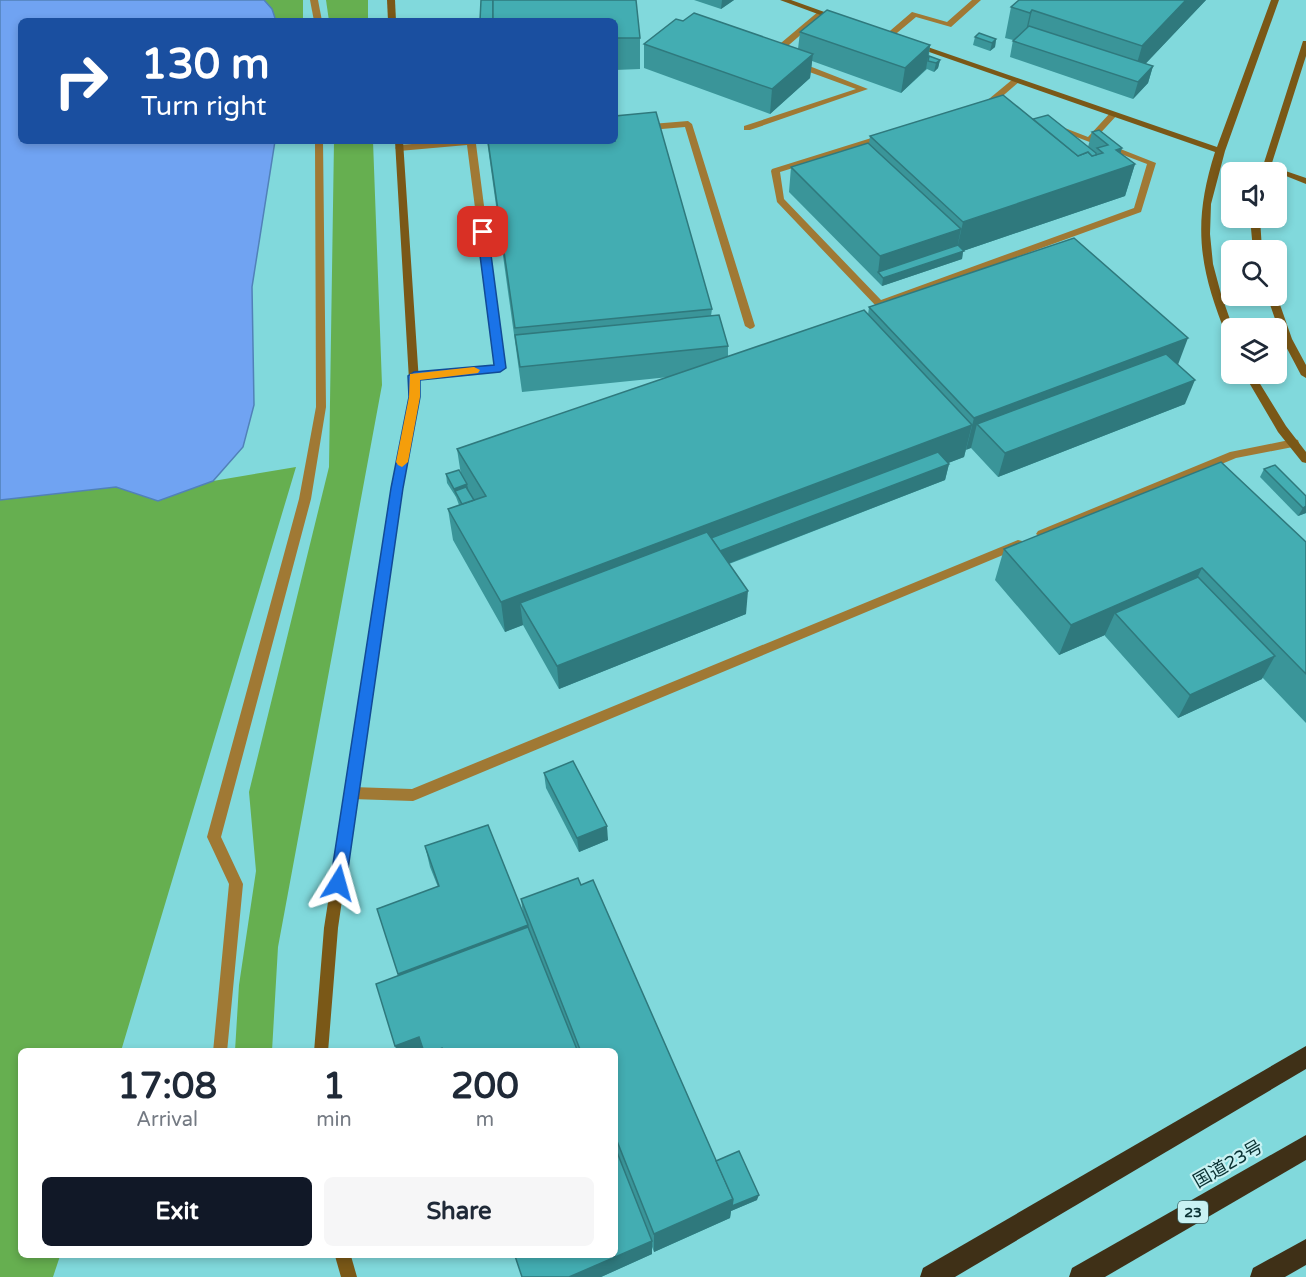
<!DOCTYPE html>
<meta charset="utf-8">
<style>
body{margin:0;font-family:"Varela Round","Noto Sans JP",sans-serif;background:#f6f6f7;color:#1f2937;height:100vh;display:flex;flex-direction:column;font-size:22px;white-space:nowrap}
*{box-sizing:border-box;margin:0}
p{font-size:20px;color:#747a83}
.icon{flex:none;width:33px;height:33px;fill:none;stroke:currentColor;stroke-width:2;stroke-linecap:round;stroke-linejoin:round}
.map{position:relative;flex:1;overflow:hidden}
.details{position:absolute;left:18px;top:1048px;width:600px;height:210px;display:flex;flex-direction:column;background:#fff;border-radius:9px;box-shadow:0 3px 9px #0003}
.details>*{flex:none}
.banner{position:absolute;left:18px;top:18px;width:600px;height:126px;border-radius:9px;box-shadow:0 3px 9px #0003;background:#1a4fa0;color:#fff;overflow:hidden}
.controls{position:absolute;left:1221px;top:162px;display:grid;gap:12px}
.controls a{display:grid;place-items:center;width:66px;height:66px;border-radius:9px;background:#fff;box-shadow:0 3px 9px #0003;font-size:30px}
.pin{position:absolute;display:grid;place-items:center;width:51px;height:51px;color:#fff;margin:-26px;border-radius:12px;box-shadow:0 3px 9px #0006}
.me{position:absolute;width:66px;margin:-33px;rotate:8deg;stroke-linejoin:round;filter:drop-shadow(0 0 4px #0008)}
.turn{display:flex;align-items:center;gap:21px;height:126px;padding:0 24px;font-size:27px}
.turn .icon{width:78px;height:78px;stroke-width:2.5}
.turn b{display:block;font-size:42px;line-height:51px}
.eta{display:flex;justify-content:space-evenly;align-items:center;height:102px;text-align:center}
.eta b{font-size:36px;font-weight:700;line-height:42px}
.button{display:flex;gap:12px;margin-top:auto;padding:12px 24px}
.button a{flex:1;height:69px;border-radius:9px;background:#111827;color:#fff;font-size:24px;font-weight:700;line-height:69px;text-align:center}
.button a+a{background:#f6f6f7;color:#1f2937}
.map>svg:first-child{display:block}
.green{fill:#66af50}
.water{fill:#70a3f2;stroke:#5181b8;stroke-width:1.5}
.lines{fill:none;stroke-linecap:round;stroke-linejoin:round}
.lane{fill:#a07934;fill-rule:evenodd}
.street{fill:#a07934;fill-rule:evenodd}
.secondary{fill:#7a5817;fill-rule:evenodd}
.highway{fill:#3f3017;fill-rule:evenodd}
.wall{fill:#3a9599}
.shaded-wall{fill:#2f797d}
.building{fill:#43adb2;stroke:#2f797d;stroke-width:1.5}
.route{fill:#1a73e8;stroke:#114b97;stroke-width:1.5}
.slow{fill:#f59e0b}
.labels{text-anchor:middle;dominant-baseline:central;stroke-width:4.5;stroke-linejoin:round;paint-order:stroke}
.shield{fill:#c9f2f3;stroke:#436b6c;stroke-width:1.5}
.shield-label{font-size:14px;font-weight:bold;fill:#093132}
.near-street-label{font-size:18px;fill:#093132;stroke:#c9f2f3}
</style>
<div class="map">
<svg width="1306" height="1277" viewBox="0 0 1306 1277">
<rect width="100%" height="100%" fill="#81d9dc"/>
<g class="green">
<polygon points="264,0 303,0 303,21 276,21 272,9"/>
<polygon points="326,0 368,0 368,21 329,21"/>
<polygon points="334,141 373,141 382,385 278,947 272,1051 235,1051 239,985 256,871 249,792 329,467"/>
<polygon points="296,467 121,1051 21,1052 21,1256 60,1256 53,1277 0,1277 0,500 116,487 158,501 213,481"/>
</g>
<polygon class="water" points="0,0 264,0 272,9 276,21 21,21 21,141 275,141 252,287 254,405 243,447 213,481 158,501 116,487 0,500"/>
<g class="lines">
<g class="lane">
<polygon points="972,0 981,0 951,27 916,17 891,38 884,36 912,12 947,22"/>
<polygon points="819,11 826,13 775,57 769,57 769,53"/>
<polygon points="793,62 799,62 868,89 750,130 744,130 744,126 856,89 793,66"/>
<polygon points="1013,79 1020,81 990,107 984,107 984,103"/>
<polygon points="1111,112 1118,114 1095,139 1156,163 1141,212 879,307 876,306 777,202 771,171 772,169 881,135 887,135 887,139 780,172 784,199 881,300 1134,208 1147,164 1053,128 1057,125 1088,137"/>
<polygon points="688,121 692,124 755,326 753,328 750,329 745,326 685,127 615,133 615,127"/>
<polygon points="451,141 485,141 476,144 505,368 500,371 414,379 409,376 410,374 495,365 467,145 399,151 395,148 399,145"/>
<polygon points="1294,439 1298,440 1299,443 1298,446 1236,458 1046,537 1042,538 1036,534 1038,531 1230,452"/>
<polygon points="1018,540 1022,541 1024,544 1022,547 418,799 413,801 352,799 347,797 345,793 347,789 352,787 412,789"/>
</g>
<g class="street">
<polygon points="310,0 318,0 322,21 314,21"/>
<polygon points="315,141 323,141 326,407 311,499 221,837 243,884 227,1052 213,1052 229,884 207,837 299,499 316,407"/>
</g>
<g class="secondary">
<polygon points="387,0 395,0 396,21 388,21"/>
<polygon points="780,0 791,0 841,18 834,20"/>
<path d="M1271 0H1279L1225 151 1211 204 1210 234 1213 264 1221 294 1233 328H1232V340L1227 337C1199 268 1192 224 1215 152L912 46 919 44 1217 147Z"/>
<polygon points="1303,41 1306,41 1306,56 1271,166 1306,178 1306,184 1276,172 1261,172"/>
<polygon points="395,141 403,141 420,397 402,488 338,928 328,1052 314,1052 324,928 392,488 410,397"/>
<polygon points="1250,218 1260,218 1262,250 1253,250"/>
<polygon points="1267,296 1277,296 1292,339 1306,365 1306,378 1301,375 1282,339"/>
<polygon points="1244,374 1254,374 1286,426 1306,452 1306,463 1302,462 1278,432"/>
<polygon points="335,1256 351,1256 357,1277 341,1277"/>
</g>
<g class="highway">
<polygon points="1306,1046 1306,1069 955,1277 920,1277 923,1268"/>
<polygon points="1306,1135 1306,1160 1105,1277 1069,1277 1072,1268"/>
<polygon points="1306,1239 1306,1265 1285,1277 1250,1277 1253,1268"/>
</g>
</g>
<g class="wall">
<polygon points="694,0 734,0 721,9"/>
<polygon points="1019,0 1206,0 1145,64 1153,66 1148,83 1133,99 1010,57 1013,40 1005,38 1011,7"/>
<polygon points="615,21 640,38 640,69 615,70"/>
<polygon points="683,21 798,49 800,32 930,45 929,56 940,60 938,68 934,72 927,69 901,93 812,61 810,78 770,114 644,68 644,44"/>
<polygon points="975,37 996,39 995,47 990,51 973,45"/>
<polygon points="1033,119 1088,147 1092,132 1122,148 1120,153 1135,164 1125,196 963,251 962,259 882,286 789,192 791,167 869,144 870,136"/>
<polygon points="487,141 615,141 712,309 711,316 728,346 728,357 868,315 869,307 1178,365 1185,404 998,477 971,448 966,449 964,457 948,463 949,464 945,480 729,564 746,614 559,689 523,625 505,632 453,540 448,509 459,505 456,497 447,483 446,474 461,475 457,449 669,377 522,392"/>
<polygon points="1264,469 1306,496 1306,513 1298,516 1260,477"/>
<polygon points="1306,542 1306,723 1262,677 1262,679 1178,718 1105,636 1105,635 1059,655 995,580 1004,549"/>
<polygon points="544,773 608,840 579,852 546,788"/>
<polygon points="425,846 523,914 521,899 716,1161 757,1200 731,1211 730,1218 654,1252 652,1247 652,1254 601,1277 522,1277 515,1256 615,1256 615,1052 397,1052 399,976 438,887 430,867"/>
</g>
<g class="shaded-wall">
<polygon points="722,0 734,0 721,9"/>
<polygon points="1186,0 1206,0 1133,77 1142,46"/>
<polygon points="1032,10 1025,41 1023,44 1030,13"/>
<polygon points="996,39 995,47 990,51 992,43"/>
<polygon points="930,45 926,69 901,93 905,68"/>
<polygon points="813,54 810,78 770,114 772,89"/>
<polygon points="940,60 938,68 934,72 936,63"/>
<polygon points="1153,66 1148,83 1133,99 1138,82"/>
<polygon points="1122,148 1115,171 1135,164 1125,196 963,251 962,259 882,286 883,278 878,272 877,281 880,256 961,229 956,253 963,222 1116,150"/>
<polygon points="1188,338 1176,370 977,424 971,448 966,450 974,418"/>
<polygon points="1195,380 1185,404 998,477 1005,453"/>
<polygon points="972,425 964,457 717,551 520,603 523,625 505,632 501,602"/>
<polygon points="949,464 945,480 717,568 718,552"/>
<polygon points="467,484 469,493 455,491 456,497 454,489"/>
<polygon points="1306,506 1306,513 1298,516 1303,508"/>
<polygon points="1202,568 1187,599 1115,613 1105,635 1059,655 1071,625"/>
<polygon points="748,591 746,614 559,689 557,666"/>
<polygon points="1275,656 1262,679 1178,718 1190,695"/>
<polygon points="607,826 608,840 579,852 577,838"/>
<polygon points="528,925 531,945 404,993 398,974"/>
<polygon points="419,1037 424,1052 397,1052 395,1046"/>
<polygon points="759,1195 757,1200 731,1211 730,1218 654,1252 654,1234 733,1199"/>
<polygon points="652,1241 652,1254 601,1277 569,1277"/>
</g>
<g class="building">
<polygon points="481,0 493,0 493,21 480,21"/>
<polygon points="493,0 636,0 640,38 615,38 615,21 493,21"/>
<polygon points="1019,0 1186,0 1142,46 1032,10 1030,13 1011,7"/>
<polygon points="827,10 930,45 905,68 800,32"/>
<polygon points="694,13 813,54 772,89 644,44 676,19 683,21"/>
<polygon points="1029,26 1153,66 1138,82 1013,41"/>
<polygon points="979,33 996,39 992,43 975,37"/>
<polygon points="929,56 940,60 936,63 928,61"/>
<polygon points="1003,95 1078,156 1088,152 1092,156 1103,153 1097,148 1108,145 1092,132 1099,130 1122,148 1116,150 1135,164 963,222 870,136"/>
<polygon points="656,112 712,309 515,328 488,141 615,141 615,116"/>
<polygon points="1048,115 1096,153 1096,155 1092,156 1088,152 1078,156 1033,119"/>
<polygon points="868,143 961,229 880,256 791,167"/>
<polygon points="1074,238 1188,338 974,418 869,307"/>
<polygon points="958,245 964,251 883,278 878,272"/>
<polygon points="864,310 972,425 501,602 448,509 486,496 457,449"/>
<polygon points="719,315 728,346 520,367 515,335"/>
<polygon points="1166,354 1195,380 1005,453 977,424"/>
<polygon points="938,452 949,464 720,551 711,538"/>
<polygon points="1221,462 1306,542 1306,674 1202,568 1071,625 1004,549"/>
<polygon points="1275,465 1306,496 1306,506 1303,508 1264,469"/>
<polygon points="459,470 467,484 454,489 446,474"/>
<polygon points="466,487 474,500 462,504 455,491"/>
<polygon points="707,532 748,591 557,666 520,603"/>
<polygon points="1198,577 1275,656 1190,695 1115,613"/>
<polygon points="573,761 607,826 577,838 544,773"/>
<polygon points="488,825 528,925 398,974 377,909 439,886 425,846"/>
<polygon points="578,878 581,885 593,880 733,1199 654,1234 615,1136 615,1052 581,1052 521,899"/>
<polygon points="528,927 578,1052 443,1052 442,1048 434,1052 424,1052 419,1037 395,1046 376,984"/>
<polygon points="615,1147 652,1241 569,1277 522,1277 515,1256 615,1256"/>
<polygon points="739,1151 759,1195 732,1206 733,1199 716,1161"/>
</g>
<polygon class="route" points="483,229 488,232 506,368 500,372 420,380 420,397 403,488 346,883 344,888 338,890 333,888 330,883 391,488 409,397 408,376 414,372 494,365 477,232"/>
<polygon class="slow" points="474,367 480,370 478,373 420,380 420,397 408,462 402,467 398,465 396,462 409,397 410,374"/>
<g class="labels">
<rect class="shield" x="1178" y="1201" width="30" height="22" rx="4.5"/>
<g class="shield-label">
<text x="1193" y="1212">23</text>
</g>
<g class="near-street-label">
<text transform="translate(1228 1164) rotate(-30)">国道23号</text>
</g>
</g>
</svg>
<div class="controls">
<a><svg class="icon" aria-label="sound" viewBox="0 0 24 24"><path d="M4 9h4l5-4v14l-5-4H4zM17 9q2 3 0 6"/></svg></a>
<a><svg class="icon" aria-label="search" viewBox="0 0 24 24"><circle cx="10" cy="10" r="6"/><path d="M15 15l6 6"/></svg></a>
<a><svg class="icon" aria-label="layers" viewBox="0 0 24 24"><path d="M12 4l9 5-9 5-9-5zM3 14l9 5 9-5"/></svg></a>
</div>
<div class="pin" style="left:483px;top:232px;background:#d93025"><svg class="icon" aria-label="arrive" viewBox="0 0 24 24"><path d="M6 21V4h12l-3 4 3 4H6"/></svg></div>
<svg class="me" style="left:338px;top:883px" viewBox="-20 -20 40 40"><path d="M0-17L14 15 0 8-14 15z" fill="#1a73e8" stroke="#fff" stroke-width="4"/></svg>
<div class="banner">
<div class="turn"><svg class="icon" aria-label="right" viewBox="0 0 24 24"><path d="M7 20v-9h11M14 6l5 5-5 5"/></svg><div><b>130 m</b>Turn right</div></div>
</div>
<section class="details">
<div class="eta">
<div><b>17:08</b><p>Arrival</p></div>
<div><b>1</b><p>min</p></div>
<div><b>200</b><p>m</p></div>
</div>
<div class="button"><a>Exit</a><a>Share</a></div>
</section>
</div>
